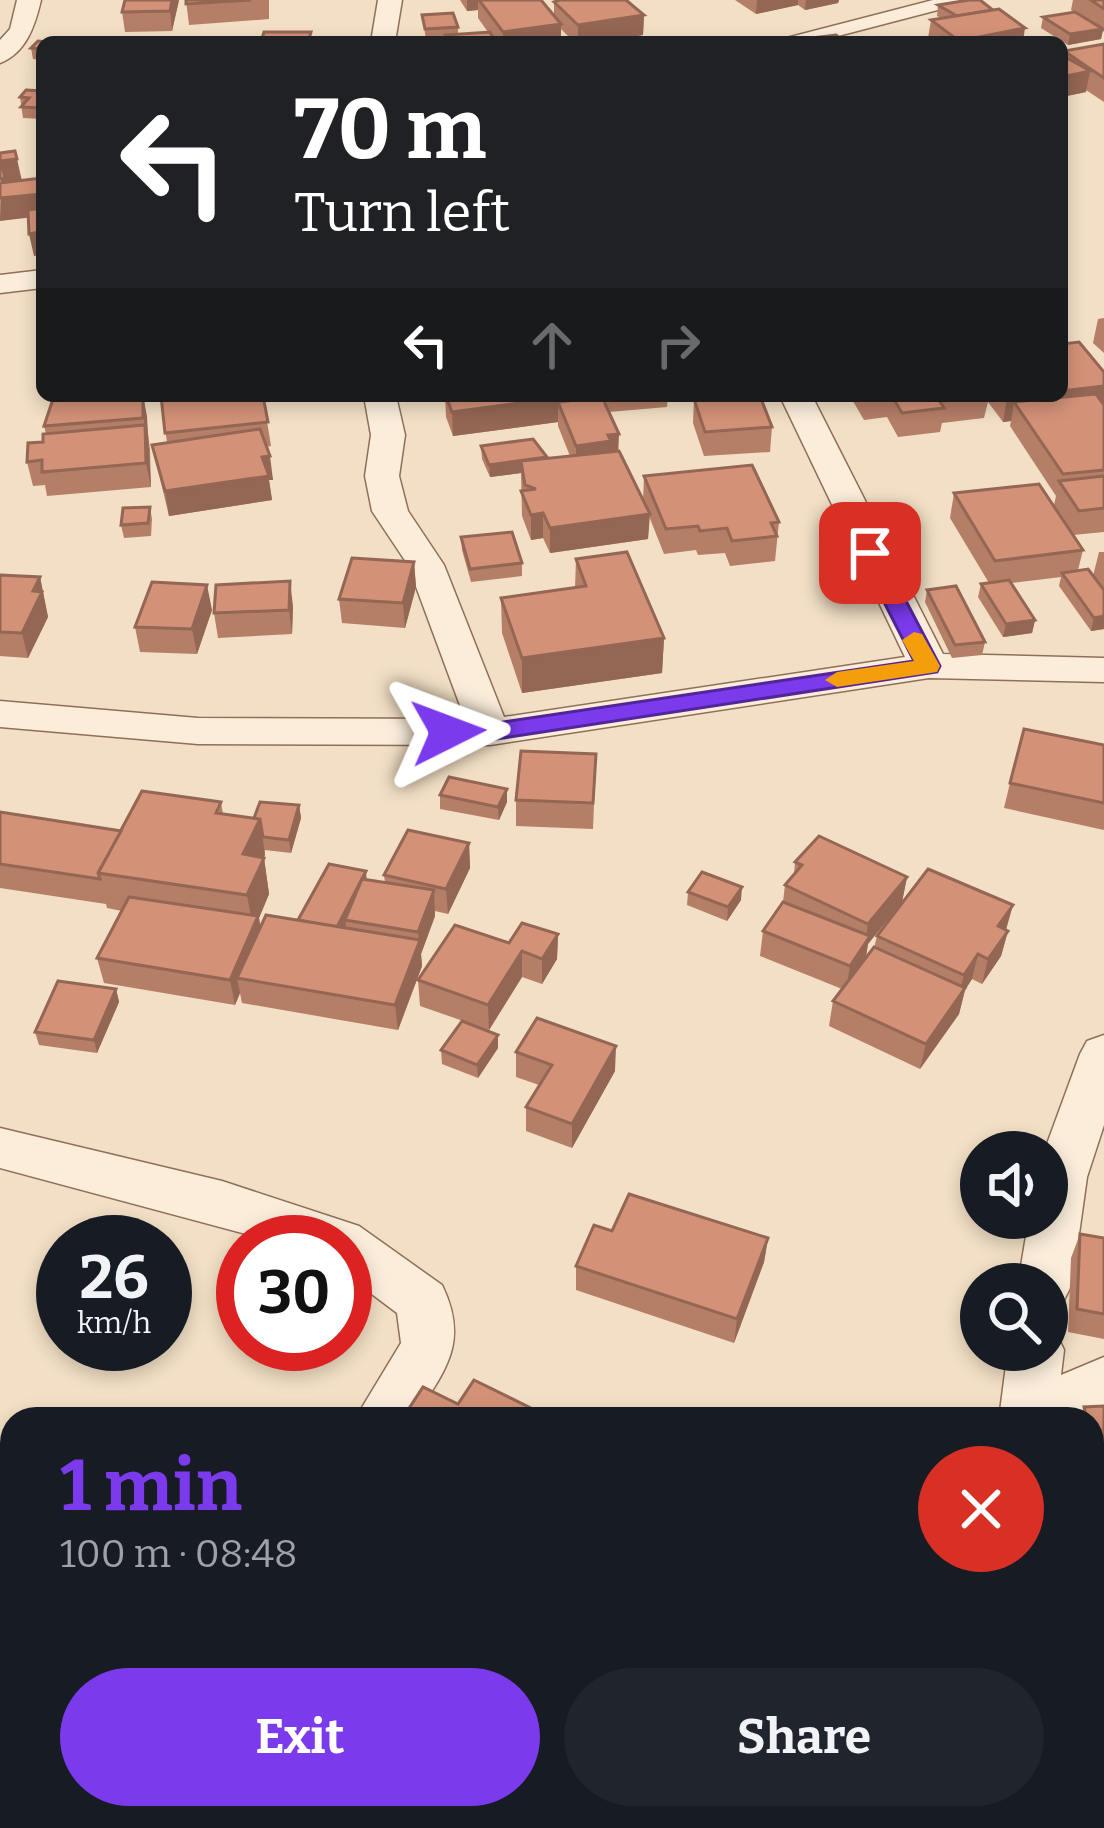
<!DOCTYPE html>
<meta charset="utf-8">
<style>
body{margin:0;font-family:Bitter,serif;background:#20242c;color:#f1f3f6;height:100vh;display:flex;flex-direction:column;font-size:45px;white-space:nowrap}
*{box-sizing:border-box;margin:0}
p{font-size:39px;color:#9ea1a6}
.icon{flex:none;width:66px;height:66px;fill:none;stroke:currentColor;stroke-width:2;stroke-linecap:round;stroke-linejoin:round}
.map{position:relative;flex:1;overflow:hidden}
.sheet{position:absolute;left:0px;top:1407px;width:1104px;height:423px;display:flex;flex-direction:column;background:#171b24;border-radius:36px 36px 0 0;box-shadow:0 6px 18px #0003}
.sheet>*{flex:none}
.top-card{position:absolute;left:36px;top:36px;width:1032px;height:366px;border-radius:18px;box-shadow:0 6px 18px #0003;background:#202124;color:#fff;overflow:hidden}
.controls{position:absolute;left:960px;top:1131px;display:grid;gap:24px}
.controls a{display:grid;place-items:center;width:108px;height:108px;border-radius:50%;background:#171b24;box-shadow:0 6px 18px #0003;font-size:60px}
.speed{position:absolute;left:36px;top:1215px;display:flex;gap:24px;font-size:60px;font-weight:700;text-align:center}
.speed>*{display:grid;place-content:center;width:156px;height:156px;border-radius:50%;background:#171b24;box-shadow:0 6px 18px #0003;line-height:1}
.speed small{font-size:30px;font-weight:400}
.speed .limit{border:18px solid #d22;background:#fff;color:#111}
.pin{position:absolute;display:grid;place-items:center;width:102px;height:102px;color:#fff;margin:-51px;border-radius:24px;box-shadow:0 6px 18px #0006}
.me{position:absolute;width:132px;margin:-66px;rotate:87deg;stroke-linejoin:round;filter:drop-shadow(0 0 9px #0008)}
.turn{display:flex;align-items:center;gap:42px;height:252px;padding:0 60px;font-size:54px}
.turn .icon{width:156px;height:156px;stroke-width:2.5}
.turn b{display:block;font-size:84px;line-height:102px}
.lanes{display:flex;align-items:center;height:114px;padding:0 60px;background:#0003;justify-content:center;gap:60px;direction:ltr}
.lanes .off{opacity:.35}
.round{display:grid;place-items:center;flex:none;width:126px;height:126px;border-radius:63px;background:#20242c}
.overview{display:flex;align-items:center;justify-content:space-between;height:204px;padding:0 60px}
h1{font-size:72px;font-weight:700;line-height:90px;color:#7c3aed}
.action{display:flex;gap:24px;margin-top:auto;padding:24px 60px}
.action a{flex:1;height:138px;border-radius:72px;background:#7c3aed;color:#fff;font-size:48px;font-weight:700;line-height:138px;text-align:center}
.action a+a{background:#20242c;color:#f1f3f6}
.map>svg:first-child{display:block}
.lines{fill:none;stroke-linecap:round;stroke-linejoin:round}
.street-casing{stroke:#8f6f59;stroke-width:3}
.street{fill:#fbedda;fill-rule:evenodd}
.wall{fill:#b57e67;fill-rule:evenodd}
.shaded-wall{fill:#946654}
.building{fill:#d39278;stroke:#946654;stroke-width:3}
.route{fill:#7c3aed;stroke:#51269a;stroke-width:3}
.slow{fill:#f59e0b}
</style>
<div class="map">
<svg width="1104" height="1828" viewBox="0 0 1104 1828">
<rect width="100%" height="100%" fill="#f2dfc5"/>
<g class="lines">
<defs>
<g id="street">
<path d="M17 0H41C35 26 26 53 0 63V40L10 29Z"/>
<polygon points="378,0 402,0 395,42 371,42"/>
<polygon points="933,0 976,0 815,42 771,42"/>
<polygon points="42,270 42,288 0,293 0,275"/>
<polygon points="364,396 396,396 405,435 399,476 408,511 444,565 504,717 905,657 780,396 812,396 943,654 1104,658 1104,682 929,678 490,745 198,744 0,727 0,701 198,718 465,719 408,565 372,511 365,476 371,435"/>
<polygon points="1104,1035 1104,1125 1087,1177 1072,1284 1064,1300 1047,1306 1047,1284 1018,1284 1029,1218 1047,1218 1044,1152 1080,1054 1087,1041"/>
<path d="M0 1128 222 1181 359 1226 442 1285C470 1343 445 1370 414 1419H355L401 1343 397 1313 345 1274V1242H276L0 1168Z"/>
<polygon points="1047,1330 1056,1333 1064,1350 1061,1375 1104,1357 1104,1409 1081,1419 999,1419 1008,1350 1047,1350"/>
<polygon points="118,1818 186,1818 182,1828 114,1828"/>
<polygon points="866,1818 932,1818 929,1828 863,1828"/>
</g>
</defs>
<use href="#street" class="street-casing"/>
<use href="#street" class="street"/>
</g>
<g class="wall">
<polygon points="125,0 179,0 172,31 125,32 122,12"/>
<polygon points="186,0 269,0 269,19 189,25"/>
<polygon points="460,0 541,0 554,16 554,2 644,15 643,35 602,42 574,42 561,29 561,42 445,42 445,38 426,39 422,15 458,27 458,34 488,32 478,18 478,10 467,11"/>
<polygon points="735,0 839,0 838,3 805,10 798,5 756,14"/>
<polygon points="1073,0 1104,0 1104,32 1103,31 1101,39 1068,45 1041,28 1043,17 1074,12 1071,10"/>
<polygon points="938,5 1023,42 884,42 928,38 931,20 941,18 937,16"/>
<polygon points="42,42 42,60 33,59 31,48"/>
<polygon points="1104,44 1104,102 1086,90 1086,92 1062,97 1062,55 1064,51"/>
<polygon points="42,91 42,119 23,118 20,97"/>
<polygon points="1104,318 1104,353 1093,343 1098,319"/>
<polygon points="1104,372 1104,532 1073,535 1054,505 1056,496 1010,426 1011,421 1003,422 988,402 984,418 942,423 940,432 898,437 887,417 864,420 850,396 1062,396"/>
<polygon points="143,396 150,449 151,487 47,496 45,485 33,486 27,462 43,442 46,434 44,426"/>
<polygon points="161,396 263,396 271,446 266,447 273,480 269,480 272,500 169,516 152,445 167,443"/>
<polygon points="445,396 574,396 574,401 592,399 591,396 668,396 667,407 609,412 618,451 643,501 644,476 779,522 775,561 730,566 725,553 698,555 696,550 664,554 649,516 648,539 550,553 543,538 531,540 522,516 521,473 490,477 482,459 481,446 547,459 570,456 558,426 558,422 453,436 446,417"/>
<polygon points="694,399 772,427 770,452 704,456 693,423"/>
<polygon points="954,493 1083,550 1078,570 1093,576 1099,552 1104,552 1104,629 1091,631 1059,586 1061,577 1011,583 1035,620 1032,633 1003,637 978,597 981,584 989,583 950,518"/>
<polygon points="150,507 152,519 151,536 124,538 121,525"/>
<polygon points="461,537 522,563 522,576 471,582 462,550"/>
<polygon points="576,559 664,638 662,673 522,693 502,633 501,598 575,588"/>
<polygon points="414,562 416,587 405,628 342,623 339,599"/>
<polygon points="0,575 40,577 48,617 28,658 0,656"/>
<polygon points="927,590 985,642 982,655 952,658 925,602"/>
<polygon points="293,606 292,634 218,638 214,613"/>
<polygon points="212,610 197,654 140,652 135,627"/>
<polygon points="1104,745 1104,830 1004,808 1010,783"/>
<polygon points="596,754 593,829 516,826 516,800"/>
<polygon points="440,795 507,802 499,820 440,809"/>
<polygon points="221,802 223,814 254,818 299,805 301,818 291,853 265,850 264,858 269,894 259,918 260,928 298,920 367,880 385,883 384,875 469,843 470,868 448,914 435,911 435,916 421,954 422,966 398,1030 242,1003 240,993 235,1005 104,983 97,958 122,911 107,908 106,904 0,888 0,812 121,831"/>
<path d="M795 862 907 877 902 902 1008 931 1001 956 982 984 972 979 965 990 959 1014 920 1069 829 1026 833 1001 842 989 760 956 763 931 783 902 785 885 794 875ZM901 903 877 936 874 948 866 958 868 944Z"/>
<polygon points="688,892 741,900 727,921 687,905"/>
<polygon points="558,934 557,959 542,984 522,977 489,1030 420,1006 418,980 509,943"/>
<polygon points="116,989 119,1002 97,1053 39,1045 35,1032"/>
<polygon points="498,1035 498,1048 478,1078 442,1064 441,1050"/>
<polygon points="516,1052 615,1071 572,1148 526,1131 526,1107 539,1085 516,1077"/>
<polygon points="612,1231 768,1238 764,1262 734,1343 576,1290 576,1266"/>
<polygon points="1080,1234 1104,1238 1104,1339 1068,1332 1071,1258"/>
<polygon points="1104,1406 1104,1502 1092,1502 1092,1419 1079,1419 1084,1407"/>
<polygon points="1092,1605 1104,1611 1104,1663 1099,1672 1092,1668"/>
<polygon points="1104,1725 1104,1753 1096,1749"/>
<polygon points="1104,1789 1104,1828 1064,1828 1066,1818 1092,1818"/>
<polygon points="422,1818 590,1818 586,1828 438,1828 422,1822"/>
</g>
<g class="shaded-wall">
<polygon points="172,0 179,0 172,31 170,11"/>
<polygon points="467,0 478,0 478,10 467,11"/>
<polygon points="757,0 798,0 798,5 756,14"/>
<polygon points="806,0 839,0 838,3 805,10"/>
<polygon points="644,15 643,35 602,42 578,42 578,25"/>
<polygon points="561,24 561,42 503,42 503,32"/>
<polygon points="1025,28 1023,42 959,42 959,41"/>
<polygon points="1103,29 1101,39 1068,45 1070,34"/>
<polygon points="1090,71 1086,92 1062,97 1062,77"/>
<polygon points="17,159 22,181 42,193 42,216 0,221 1,161"/>
<polygon points="39,232 42,255 34,256 29,234"/>
<polygon points="1104,386 1104,409 1014,402 1011,421 1003,422 1007,398 1026,396 1062,396 1062,391"/>
<polygon points="143,396 147,416 151,487 146,463"/>
<polygon points="574,396 574,420 558,402 558,422 453,436 452,412"/>
<polygon points="619,434 618,458 576,470 576,446 608,435"/>
<polygon points="270,456 273,480 269,480 272,500 169,516 165,491"/>
<polygon points="547,457 521,461 521,473 490,477 489,465"/>
<polygon points="543,513 543,538 531,540 531,515"/>
<polygon points="650,514 648,539 550,553 550,528"/>
<polygon points="414,562 416,587 405,628 403,603"/>
<polygon points="40,577 48,617 28,658 22,633 33,591"/>
<polygon points="290,581 293,606 292,634 289,610"/>
<polygon points="207,585 212,610 197,654 192,629"/>
<polygon points="1104,616 1104,629 1091,631 1094,618"/>
<polygon points="1035,620 1032,633 1003,637 1006,624"/>
<polygon points="664,638 662,673 522,693 522,658"/>
<polygon points="507,789 507,802 499,820 498,807"/>
<polygon points="299,805 301,818 291,853 289,840"/>
<polygon points="260,819 265,855 249,890 243,854"/>
<polygon points="469,843 470,868 448,914 446,889"/>
<polygon points="264,858 269,894 259,918 263,941 237,978 240,993 235,1005 230,980 253,928 247,895"/>
<polygon points="366,871 367,884 345,920 346,925 337,944 335,930"/>
<polygon points="907,877 902,902 868,944 865,961 846,991 850,966 865,943 868,924"/>
<polygon points="742,887 741,900 727,921 728,907"/>
<polygon points="434,890 435,916 421,954 422,966 398,1030 395,1005 419,943 418,932"/>
<polygon points="1013,905 1006,930 998,926"/>
<polygon points="1008,931 1001,956 982,984 988,959"/>
<polygon points="558,934 557,959 542,984 542,959"/>
<polygon points="522,951 522,977 489,1030 488,1005"/>
<polygon points="978,954 972,979 965,990 959,1014 920,1069 926,1044 958,998 964,975"/>
<polygon points="116,989 119,1002 97,1053 94,1040"/>
<polygon points="498,1035 498,1048 478,1078 477,1065"/>
<polygon points="616,1046 615,1071 572,1148 572,1124"/>
<polygon points="768,1238 764,1262 734,1343 737,1319"/>
<polygon points="12,1502 12,1547 0,1525 0,1514"/>
<polygon points="12,1573 12,1619 0,1633 0,1586"/>
<polygon points="348,1818 360,1818 356,1828 343,1828"/>
<polygon points="584,1818 590,1818 586,1828 581,1828"/>
</g>
<g class="building">
<polygon points="125,0 172,0 170,11 122,12"/>
<polygon points="186,0 251,0 186,4"/>
<polygon points="479,0 541,0 561,24 503,32"/>
<polygon points="560,0 626,0 644,15 578,25 554,2"/>
<polygon points="969,0 980,0 993,10 957,16 938,5"/>
<polygon points="1091,0 1104,0 1104,9"/>
<polygon points="999,9 1025,28 959,41 931,20"/>
<polygon points="1075,12 1103,29 1070,34 1043,17"/>
<polygon points="453,13 458,27 425,29 422,15"/>
<polygon points="264,32 311,32 308,42 261,42"/>
<polygon points="490,32 493,38 472,40 472,42 439,42 447,41 445,35"/>
<polygon points="836,35 844,42 798,42 795,40"/>
<polygon points="533,36 536,42 473,42 472,40"/>
<polygon points="944,37 951,42 884,42"/>
<polygon points="38,41 46,42 42,42 42,49 31,48"/>
<polygon points="1104,44 1104,78 1064,51"/>
<polygon points="1062,55 1090,71 1062,77"/>
<polygon points="26,90 42,91 42,108 21,107 29,98 20,97"/>
<polygon points="15,151 17,159 1,161 5,178 0,179 0,153"/>
<polygon points="42,178 42,194 0,198 0,183"/>
<polygon points="42,208 42,239 41,239 39,232 29,234 28,210"/>
<polygon points="1079,342 1104,372 1104,386 1062,391 1062,344"/>
<polygon points="1096,394 1104,405 1104,470 1063,474 1014,402"/>
<polygon points="95,396 143,396 143,418 44,426 53,399"/>
<polygon points="161,396 263,396 268,422 165,433"/>
<polygon points="446,396 573,396 452,412"/>
<polygon points="743,396 760,396 772,427 705,432 694,399"/>
<polygon points="892,396 975,396 939,400 944,408 902,413"/>
<polygon points="602,397 619,434 608,435 611,441 576,446 558,402"/>
<polygon points="145,425 146,463 42,472 42,460 27,462 28,443 43,442 43,434"/>
<polygon points="260,429 270,456 262,457 269,476 165,491 152,445"/>
<polygon points="533,439 547,457 489,465 481,446"/>
<polygon points="619,451 650,514 550,528 543,513 531,515 521,491 536,489 525,485 521,461"/>
<polygon points="752,465 779,522 771,523 777,536 732,541 727,528 700,531 698,526 666,529 644,476"/>
<polygon points="1104,476 1104,508 1079,511 1059,481"/>
<polygon points="1039,484 1083,550 995,561 954,493"/>
<polygon points="150,507 148,523 121,525 123,508"/>
<polygon points="512,532 522,563 470,569 461,537"/>
<polygon points="627,552 664,638 522,658 501,598 586,586 576,559"/>
<polygon points="352,558 414,562 403,603 339,599"/>
<polygon points="1088,569 1104,590 1104,616 1094,618 1062,573"/>
<polygon points="0,575 40,577 33,591 42,592 22,633 0,632"/>
<polygon points="1009,580 1035,620 1006,624 981,584"/>
<polygon points="290,581 289,610 214,613 216,585"/>
<polygon points="152,582 207,585 192,629 135,627"/>
<polygon points="956,586 985,642 955,645 927,590"/>
<polygon points="1024,729 1104,745 1104,803 1010,783"/>
<polygon points="521,751 596,754 593,803 516,800"/>
<polygon points="449,777 507,789 498,807 440,795"/>
<polygon points="142,791 221,802 216,813 260,819 243,854 264,858 247,895 98,873"/>
<polygon points="260,802 299,805 289,840 263,837 260,819 254,818"/>
<polygon points="0,812 121,831 98,873 100,879 0,864"/>
<polygon points="408,830 469,843 446,889 384,875"/>
<polygon points="819,836 907,877 868,924 785,885 802,865 795,862"/>
<polygon points="329,864 366,871 337,927 298,920"/>
<polygon points="928,869 1013,905 998,926 1008,931 988,959 978,954 964,975 877,936"/>
<polygon points="702,872 742,887 728,907 688,892"/>
<polygon points="362,879 434,890 418,932 345,920"/>
<polygon points="129,897 258,916 230,980 97,958"/>
<polygon points="783,902 870,936 850,966 763,931"/>
<polygon points="266,915 420,940 395,1005 237,978"/>
<polygon points="522,923 558,934 542,959 522,951 488,1005 418,980 455,925 509,943"/>
<polygon points="874,947 965,988 926,1044 833,1001"/>
<polygon points="58,981 116,989 94,1040 35,1032"/>
<polygon points="537,1018 616,1046 572,1124 526,1107 552,1065 516,1052"/>
<polygon points="462,1021 498,1035 477,1065 441,1050"/>
<polygon points="629,1194 768,1238 737,1319 576,1266 594,1225 612,1231"/>
<polygon points="1080,1234 1104,1238 1104,1314 1077,1309"/>
<polygon points="474,1380 553,1419 402,1419 423,1387 458,1404"/>
<polygon points="1104,1406 1104,1480 1102,1480 1092,1440 1092,1419 1087,1419 1084,1407"/>
<polygon points="0,1488 12,1496 12,1502 0,1514"/>
<polygon points="0,1520 12,1529 12,1573 0,1586"/>
<polygon points="1092,1605 1104,1611 1104,1661 1092,1655"/>
<polygon points="1092,1795 1104,1800 1104,1828 1072,1828 1074,1818 1092,1818"/>
<polygon points="208,1818 348,1818 343,1828 203,1828"/>
<polygon points="456,1818 584,1818 581,1828 480,1828"/>
</g>
<polygon class="route" points="862,548 881,553 940,666 937,672 490,740 448,740 436,732 448,724 490,724 914,661 859,553"/>
<polygon class="slow" points="914,632 922,634 940,666 937,672 837,687 825,680 837,672 914,661 902,640"/>
</svg>
<div class="controls">
<a><svg class="icon" aria-label="sound" viewBox="0 0 24 24"><path d="M4 9h4l5-4v14l-5-4H4zM17 9q2 3 0 6"/></svg></a>
<a><svg class="icon" aria-label="search" viewBox="0 0 24 24"><circle cx="10" cy="10" r="6"/><path d="M15 15l6 6"/></svg></a>
</div>
<div class="speed"><div>26<small>km/h</small></div><div class="limit">30</div></div>
<div class="pin" style="left:870px;top:553px;background:#d93025"><svg class="icon" aria-label="arrive" viewBox="0 0 24 24"><path d="M6 21V4h12l-3 4 3 4H6"/></svg></div>
<svg class="me" style="left:448px;top:732px" viewBox="-20 -20 40 40"><path d="M0-17L14 15 0 8-14 15z" fill="#7c3aed" stroke="#fff" stroke-width="4"/></svg>
<div class="top-card">
<div class="turn"><svg class="icon" aria-label="left" viewBox="0 0 24 24"><path d="M17 20v-9H6M10 6l-5 5 5 5"/></svg><div><b>70 m</b>Turn left</div></div>
<div class="lanes"><svg class="icon" aria-label="left" viewBox="0 0 24 24"><path d="M17 20v-9H6M10 6l-5 5 5 5"/></svg><svg class="icon off" aria-label="ahead" viewBox="0 0 24 24"><path d="M12 20V5M6 11l6-6 6 6"/></svg><svg class="icon off" aria-label="right" viewBox="0 0 24 24"><path d="M7 20v-9h11M14 6l5 5-5 5"/></svg></div>
</div>
<section class="sheet">
<div class="overview"><div><h1>1 min</h1><p>100 m · 08:48</p></div><a class="round" style="background:#d93025;color:#fff"><svg class="icon" aria-label="close" viewBox="0 0 24 24"><path d="M6 6l12 12M18 6L6 18"/></svg></a></div>
<div class="action"><a>Exit</a><a>Share</a></div>
</section>
</div>
